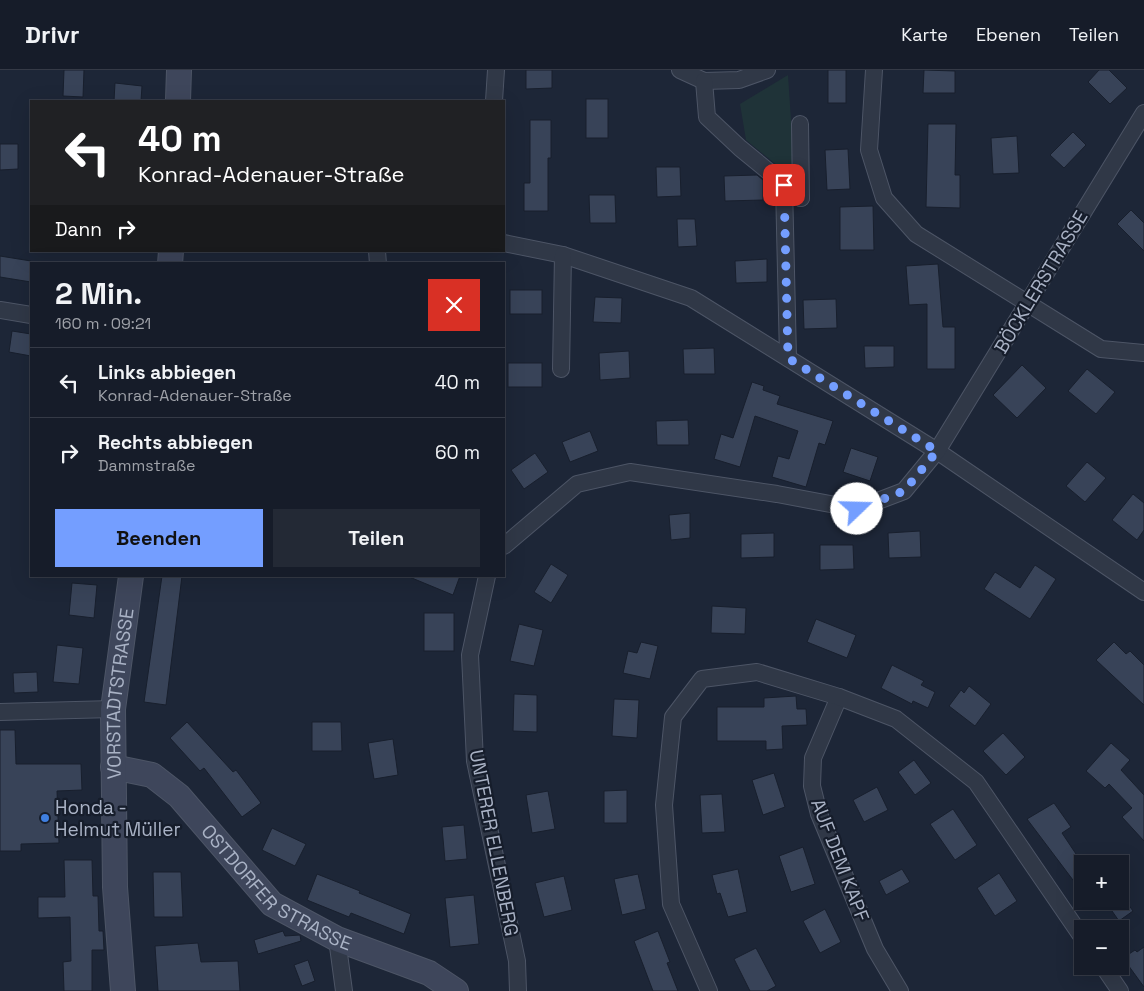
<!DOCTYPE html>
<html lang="de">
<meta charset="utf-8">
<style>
body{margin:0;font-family:"Space Grotesk",sans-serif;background:#232935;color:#f1f3f6;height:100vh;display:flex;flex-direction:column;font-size:19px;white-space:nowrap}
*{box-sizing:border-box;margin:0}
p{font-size:16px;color:#9ea1a8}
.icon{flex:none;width:28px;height:28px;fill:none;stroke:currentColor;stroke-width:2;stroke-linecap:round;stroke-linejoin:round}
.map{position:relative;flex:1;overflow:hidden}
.details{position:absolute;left:30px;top:192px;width:475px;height:315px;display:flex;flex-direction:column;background:#161c29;border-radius:0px;box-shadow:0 5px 20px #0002,0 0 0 1px #353a46}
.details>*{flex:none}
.guide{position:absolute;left:30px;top:30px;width:475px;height:152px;border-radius:0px;box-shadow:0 5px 20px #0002,0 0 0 1px #353a46;background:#202124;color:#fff;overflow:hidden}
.buttons{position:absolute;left:1074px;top:785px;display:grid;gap:10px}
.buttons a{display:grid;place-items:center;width:55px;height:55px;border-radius:0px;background:#161c29;box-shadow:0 5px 20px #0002,0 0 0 1px #353a46;font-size:25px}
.pin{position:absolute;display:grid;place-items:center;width:42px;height:42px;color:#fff;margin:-21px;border-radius:10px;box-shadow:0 2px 8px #0006}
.me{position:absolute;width:55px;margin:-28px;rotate:69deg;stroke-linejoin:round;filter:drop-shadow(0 0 4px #0008)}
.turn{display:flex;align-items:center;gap:18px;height:105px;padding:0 25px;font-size:22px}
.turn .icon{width:65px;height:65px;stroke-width:2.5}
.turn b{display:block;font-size:35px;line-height:42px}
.then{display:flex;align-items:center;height:48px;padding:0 25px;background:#0003;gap:10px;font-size:19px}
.round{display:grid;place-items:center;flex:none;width:52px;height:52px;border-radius:0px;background:#232935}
.head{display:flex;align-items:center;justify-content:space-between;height:85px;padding:0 25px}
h1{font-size:30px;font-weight:700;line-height:38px}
.action{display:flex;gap:10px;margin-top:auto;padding:10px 25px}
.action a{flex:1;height:58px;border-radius:0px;background:#749eff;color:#111;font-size:20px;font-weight:700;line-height:58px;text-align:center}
.action a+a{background:#232935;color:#f1f3f6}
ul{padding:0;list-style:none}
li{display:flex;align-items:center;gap:15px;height:70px;padding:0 25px;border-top:1px solid #353a46}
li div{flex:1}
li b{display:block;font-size:19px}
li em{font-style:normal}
header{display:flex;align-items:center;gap:30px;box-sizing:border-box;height:70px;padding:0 25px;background:#161c29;border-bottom:1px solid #353a46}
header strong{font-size:24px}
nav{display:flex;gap:28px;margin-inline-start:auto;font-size:18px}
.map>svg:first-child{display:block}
.green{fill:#1f3338}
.building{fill:#384358;stroke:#181f2d}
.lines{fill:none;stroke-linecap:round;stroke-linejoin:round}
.street-casing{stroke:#4d5566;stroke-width:18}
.secondary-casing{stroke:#4d5566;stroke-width:26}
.street{stroke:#303847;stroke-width:16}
.secondary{stroke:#3e465b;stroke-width:24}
.route{stroke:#749eff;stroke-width:9;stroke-dasharray:0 16.2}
.shop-dot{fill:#3f7fe0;stroke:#161d2b;stroke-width:2}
.labels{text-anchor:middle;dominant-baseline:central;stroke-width:4.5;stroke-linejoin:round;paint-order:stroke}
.street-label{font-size:19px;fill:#a9b2c5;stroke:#161d2b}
.poi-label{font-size:19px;fill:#a9b2c5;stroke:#161d2b;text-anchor:start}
</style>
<header>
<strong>Drivr</strong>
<nav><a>Karte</a><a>Ebenen</a><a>Teilen</a></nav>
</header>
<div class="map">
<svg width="1144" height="921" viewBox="0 0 1144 921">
<rect width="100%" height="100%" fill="#1d2637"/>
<polygon class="green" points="788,5 795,110 746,70 740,34"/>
<g class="building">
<polygon points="64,0 84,0 83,27 63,26"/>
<polygon points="526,0 552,0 552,18 526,19"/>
<rect x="828" y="0" width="18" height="33"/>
<polygon points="924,0 955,1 955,23 923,23"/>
<polygon points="1099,0 1109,0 1127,18 1110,34 1088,12"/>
<polygon points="115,13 142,16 141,31 114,31"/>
<rect x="586" y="29" width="22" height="39"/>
<polygon points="530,50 551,50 551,88 548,88 548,141 524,141 524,113 530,113"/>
<polygon points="928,54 956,54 955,105 960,105 960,138 926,137"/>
<polygon points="1073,62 1086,75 1064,98 1050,85"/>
<polygon points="1017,66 1019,103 993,104 991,68"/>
<polygon points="0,74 18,74 18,99 0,100"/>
<polygon points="848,79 850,119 827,120 825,80"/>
<polygon points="656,97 680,97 681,126 657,127"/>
<polygon points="757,105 763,110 763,130 725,131 724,106"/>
<polygon points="589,125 615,125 616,153 590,153"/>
<polygon points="873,136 874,180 840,180 840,137"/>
<polygon points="1131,140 1144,153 1144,181 1117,154"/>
<polygon points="677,149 695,149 697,176 678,177"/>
<polygon points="0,186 31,191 31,212 0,207"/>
<polygon points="767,189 767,212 736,213 735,191"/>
<polygon points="938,194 943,257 955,257 955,299 927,299 927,234 909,235 906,196"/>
<rect x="510" y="220" width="32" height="24"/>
<polygon points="595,227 622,228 621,253 593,252"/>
<polygon points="836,229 837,258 804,259 803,230"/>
<polygon points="12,261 31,264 31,286 9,282"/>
<polygon points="864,276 894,276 894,297 865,298"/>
<polygon points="714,278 715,304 684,304 683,279"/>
<polygon points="629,281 630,308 600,310 599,283"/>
<rect x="508" y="293" width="34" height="24"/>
<polygon points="1022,295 1046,318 1017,348 993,325"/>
<polygon points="1087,299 1115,322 1096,344 1068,321"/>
<polygon points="752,312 764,316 763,320 780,326 777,334 833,351 825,375 819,373 806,417 772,407 778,386 789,389 798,361 755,346 740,397 714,389 721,364 733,368"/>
<polygon points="688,350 689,375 657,375 656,351"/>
<polygon points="590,361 598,381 570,392 562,372"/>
<polygon points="851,378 878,387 870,411 843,402"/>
<polygon points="535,383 548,402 524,419 511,400"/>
<polygon points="1087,392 1106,408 1085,432 1066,416"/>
<polygon points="1133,424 1144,433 1144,460 1137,470 1112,450"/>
<polygon points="690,443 690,468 671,470 669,445"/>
<polygon points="920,461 921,487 889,488 888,463"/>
<polygon points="774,463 774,487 741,488 741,464"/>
<polygon points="820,475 853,475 854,499 820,500"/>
<polygon points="551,494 568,505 551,533 534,522"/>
<polygon points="1035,495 1056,509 1030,549 984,519 995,502 1020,518"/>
<polygon points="162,506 182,506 166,635 144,632"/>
<polygon points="407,506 460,506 453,525"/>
<polygon points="72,513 97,515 94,548 69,545"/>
<polygon points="712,536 746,538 745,564 711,563"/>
<rect x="424" y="543" width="30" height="38"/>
<polygon points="816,549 856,565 847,588 807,572"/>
<polygon points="519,554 543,560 534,596 510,591"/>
<polygon points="641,572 658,576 650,609 623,603 628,581 637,583"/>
<polygon points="1114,572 1126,584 1130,581 1144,595 1144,635 1096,590"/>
<polygon points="57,575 83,578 79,614 53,612"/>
<polygon points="892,595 924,611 921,615 935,622 928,638 913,631 912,634 881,618"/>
<polygon points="37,602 38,622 14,623 13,603"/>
<polygon points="969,616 991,634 975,656 949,636 961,620 964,623"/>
<polygon points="514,624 537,625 537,662 513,661"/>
<polygon points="796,626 797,639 806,639 807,655 782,656 783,679 766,680 766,671 717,671 717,637 764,637 764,628"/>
<polygon points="614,629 639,630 637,668 612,666"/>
<polygon points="187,652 233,702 236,700 261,733 242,747 204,698 200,701 170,668"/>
<polygon points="312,652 341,652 342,681 312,681"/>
<polygon points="0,660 15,660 16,694 81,694 82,720 57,721 59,773 21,774 21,781 0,781"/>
<polygon points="1003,663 1025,687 1006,705 983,681"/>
<polygon points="393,669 398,705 374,709 368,673"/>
<polygon points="1111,673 1130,690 1121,700 1144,725 1144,771 1122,747 1132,738 1109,714 1105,718 1086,701"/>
<polygon points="914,690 931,713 915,725 898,702"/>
<polygon points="774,703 785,737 763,745 752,710"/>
<polygon points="877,717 888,740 864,752 853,730"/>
<polygon points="627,720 627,753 604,753 604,721"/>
<polygon points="548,721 555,759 532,763 526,725"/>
<polygon points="722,724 725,762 702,763 700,725"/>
<polygon points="1054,733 1071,757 1062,763 1082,793 1082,822 1027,749"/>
<polygon points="953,739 977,775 955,790 930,754"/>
<polygon points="464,755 467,789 445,791 442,757"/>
<polygon points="272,758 306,774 295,796 262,780"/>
<polygon points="803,777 815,814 791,822 779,786"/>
<polygon points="64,790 92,790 93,826 98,826 99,861 103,861 104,880 92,880 92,921 64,921 63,892 71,891 70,847 38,848 38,827 65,827"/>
<polygon points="738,799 747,842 728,847 720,823 717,824 712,805"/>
<polygon points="902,799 910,812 886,825 879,811"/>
<polygon points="153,802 181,802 183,847 154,847"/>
<polygon points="999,803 1017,831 995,846 977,818"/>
<polygon points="317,804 360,821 359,823 411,844 404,864 351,843 349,847 307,830"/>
<polygon points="638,804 646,839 622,845 614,809"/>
<polygon points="564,806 572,840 544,847 535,813"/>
<polygon points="474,825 479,874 450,877 445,828"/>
<polygon points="1120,830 1125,830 1133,841 1119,851 1105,831"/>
<polygon points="825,839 841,872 820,883 803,851"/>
<polygon points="283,861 285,866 300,865 301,871 258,884 254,870"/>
<polygon points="658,861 670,892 667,893 678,921 653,921 634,871"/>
<polygon points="198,873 201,892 238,891 240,921 158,921 155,876"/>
<polygon points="1144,877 1144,917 1123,888 1135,880 1137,882"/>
<polygon points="756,878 776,916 767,921 750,921 734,889"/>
<polygon points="308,890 315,911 302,916 294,895"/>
</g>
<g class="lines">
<defs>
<g id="street">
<polyline points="680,0 704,11 739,10 767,0"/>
<polyline points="874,0 869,80 884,128 916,164 1101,279 1144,283"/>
<polyline points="704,11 707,47 740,78 801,128"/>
<polyline points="494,31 496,0"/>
<polyline points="800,54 801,128"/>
<polyline points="784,115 788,288"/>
<polyline points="504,173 563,185 691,228 937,381 1144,522"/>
<polyline points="377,181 378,194"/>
<polyline points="0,240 31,245"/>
<polyline points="561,299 563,185"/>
<polyline points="504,476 577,414 630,402 777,424 857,439 904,421 937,381 1144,43"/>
<polyline points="487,506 470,585 475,691 517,891 518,921"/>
<polyline points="839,627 813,688 812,716 819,744 875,879 900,921"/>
<polyline points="0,642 113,639"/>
<polyline points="337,869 344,921"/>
<polyline points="1103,896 1120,921"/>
<polyline points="709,921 671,834 664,735 673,647 702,609 757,602 839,627 896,649 976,712 1082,867"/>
</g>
<g id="secondary">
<polyline points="178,31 179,0"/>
<polyline points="170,194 171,181"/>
<path id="s1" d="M113 697 152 705 179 726 272 834 337 869 429 903 456 921"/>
<path id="s2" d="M123 921 115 817 113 639 131 506"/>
</g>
</defs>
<use href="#street" class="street-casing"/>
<use href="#secondary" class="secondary-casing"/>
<use href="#street" class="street"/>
<use href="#secondary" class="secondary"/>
</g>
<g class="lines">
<polyline class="route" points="784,115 788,288 937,381 904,421 857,439"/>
</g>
<circle class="shop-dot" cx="45" cy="748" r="5"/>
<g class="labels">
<g class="street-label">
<text transform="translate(1041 212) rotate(-59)">BÖCKLERSTRASSE</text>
<text stroke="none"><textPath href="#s2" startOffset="298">VORSTADTSTRASSE</textPath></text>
<text transform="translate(494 773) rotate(79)">UNTERER ELLENBERG</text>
<text transform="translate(840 790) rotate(69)">AUF DEM KAPF</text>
<text stroke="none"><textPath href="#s1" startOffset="210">OSTDORFER STRASSE</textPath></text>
</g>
<g class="poi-label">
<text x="55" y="737">Honda -<tspan x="55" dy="22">Helmut Müller</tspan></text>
</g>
</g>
</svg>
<div class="buttons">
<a>+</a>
<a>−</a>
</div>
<div class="pin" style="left:784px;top:115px;background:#d93025"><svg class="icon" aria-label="arrive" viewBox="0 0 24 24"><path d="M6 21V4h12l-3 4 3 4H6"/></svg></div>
<svg class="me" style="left:857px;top:439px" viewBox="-20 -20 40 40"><circle r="19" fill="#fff"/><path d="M0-13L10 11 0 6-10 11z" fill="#749eff"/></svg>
<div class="guide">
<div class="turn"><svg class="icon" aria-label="left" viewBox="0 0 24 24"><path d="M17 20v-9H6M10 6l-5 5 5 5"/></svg><div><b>40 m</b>Konrad-Adenauer-Straße</div></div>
<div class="then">Dann<svg class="icon" aria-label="right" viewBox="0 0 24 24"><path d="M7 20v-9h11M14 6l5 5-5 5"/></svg></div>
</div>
<section class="details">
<div class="head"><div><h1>2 Min.</h1><p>160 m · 09:21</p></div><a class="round" style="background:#d93025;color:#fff"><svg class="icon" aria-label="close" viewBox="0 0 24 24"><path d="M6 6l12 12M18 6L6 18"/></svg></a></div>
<ul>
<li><svg class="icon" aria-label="left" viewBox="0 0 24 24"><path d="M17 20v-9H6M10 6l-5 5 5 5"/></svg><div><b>Links abbiegen</b><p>Konrad-Adenauer-Straße</p></div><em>40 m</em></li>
<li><svg class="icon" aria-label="right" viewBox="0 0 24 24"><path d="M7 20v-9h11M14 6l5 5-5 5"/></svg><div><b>Rechts abbiegen</b><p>Dammstraße</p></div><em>60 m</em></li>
</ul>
<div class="action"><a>Beenden</a><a>Teilen</a></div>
</section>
</div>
